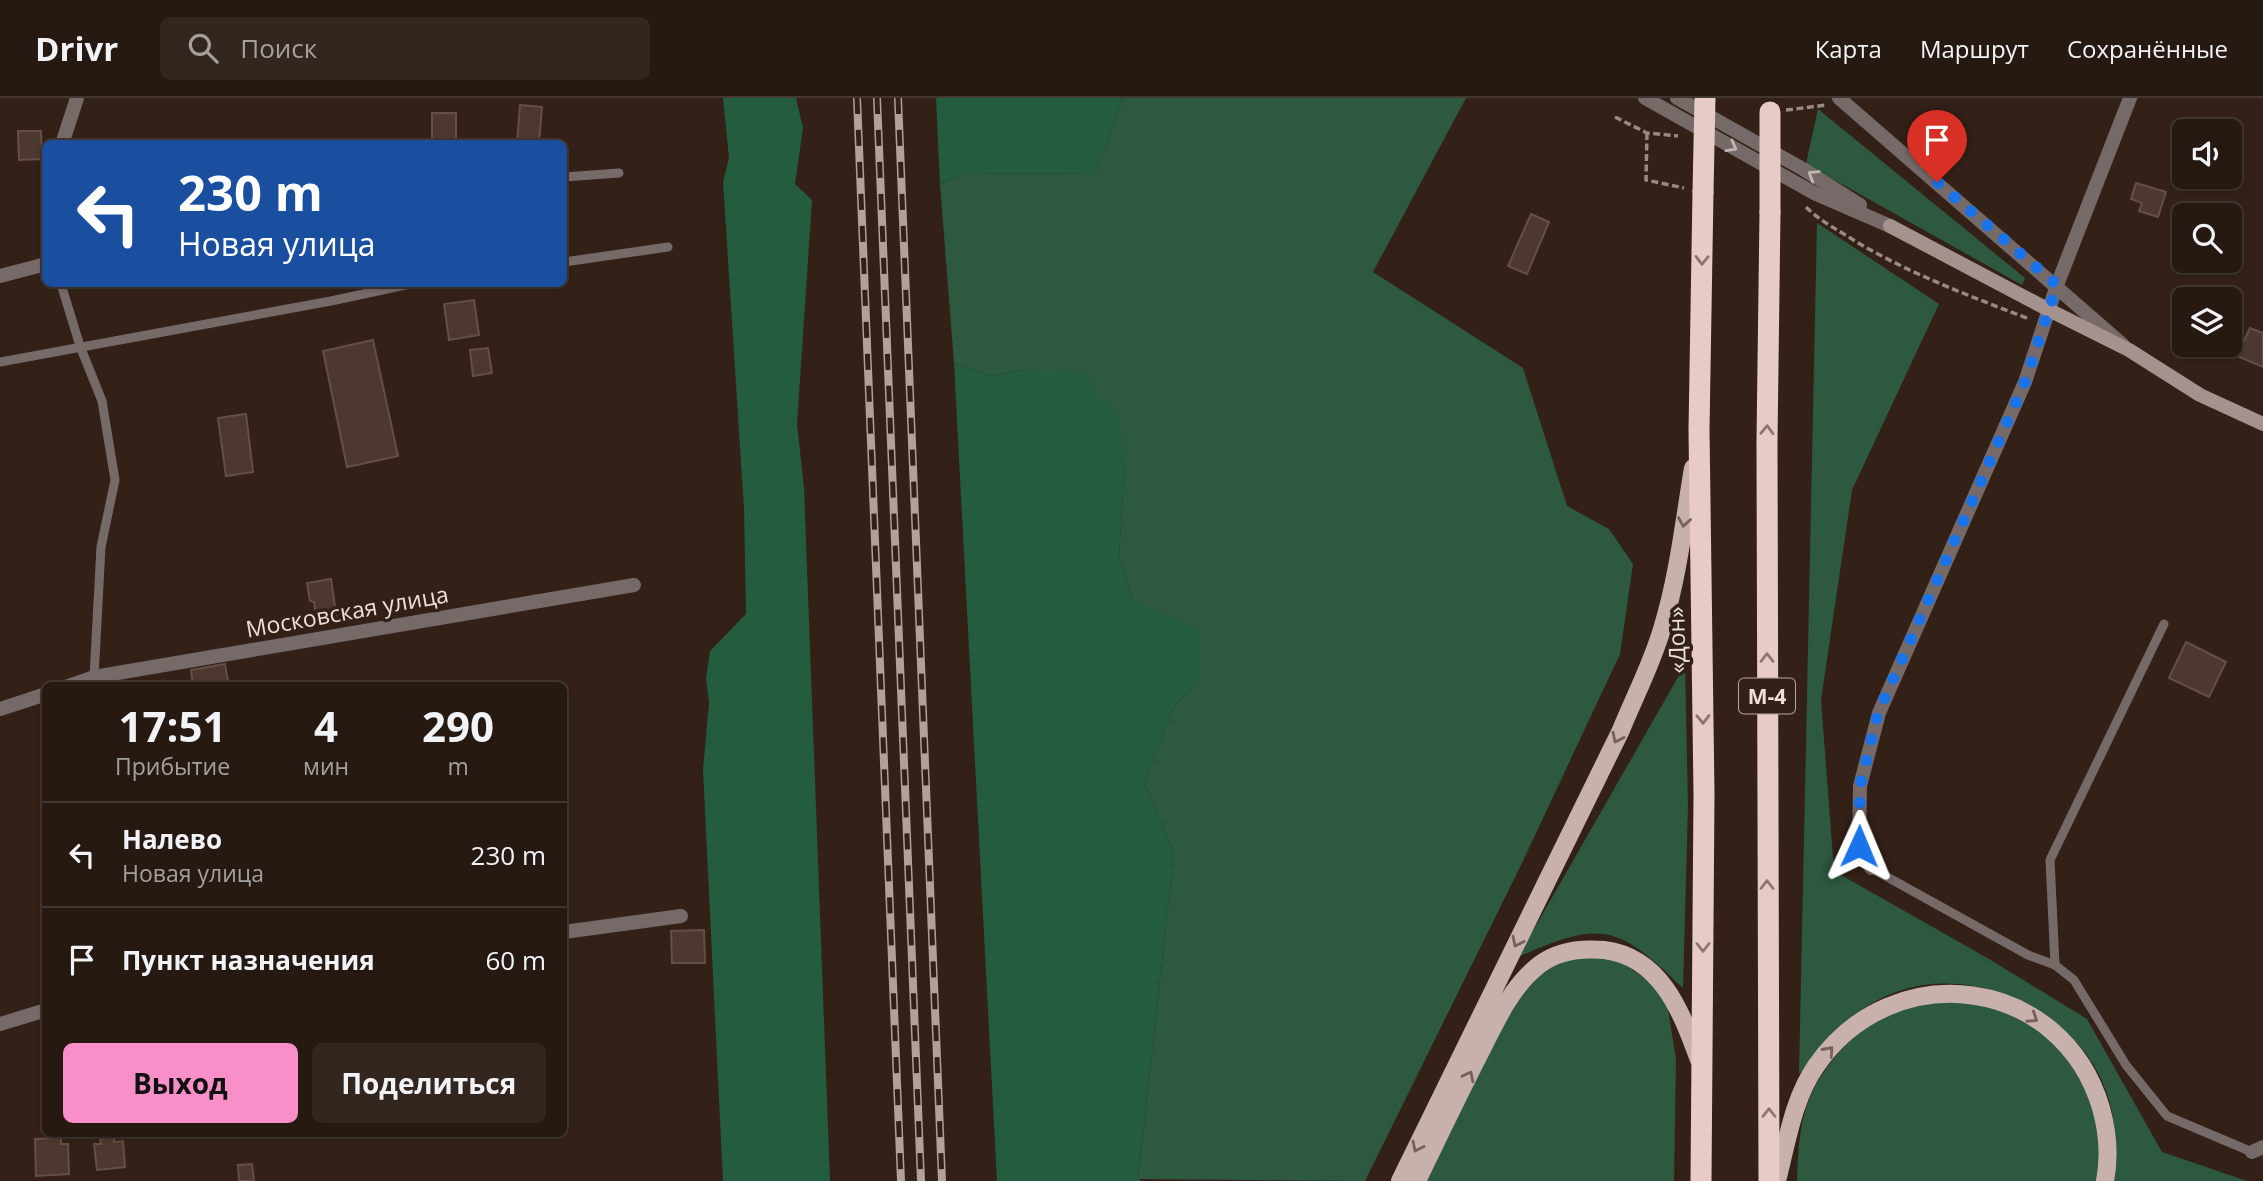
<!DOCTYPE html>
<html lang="ru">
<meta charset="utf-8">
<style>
body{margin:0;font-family:"Open Sans",sans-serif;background:#32261f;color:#f1f3f6;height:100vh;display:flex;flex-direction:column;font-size:26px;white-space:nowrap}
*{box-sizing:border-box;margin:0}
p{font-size:23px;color:#a4a09f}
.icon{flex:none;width:38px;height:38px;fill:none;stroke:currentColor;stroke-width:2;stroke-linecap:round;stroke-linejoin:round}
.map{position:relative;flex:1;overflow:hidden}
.panel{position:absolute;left:42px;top:584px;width:525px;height:455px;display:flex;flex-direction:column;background:#261911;border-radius:10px;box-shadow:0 2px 5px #0004,0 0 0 2px #423831}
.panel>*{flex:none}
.guide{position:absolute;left:42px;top:42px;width:525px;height:147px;border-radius:10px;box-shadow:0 2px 5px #0004,0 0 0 2px #423831;background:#1a4fa0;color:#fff;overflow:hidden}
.fabs{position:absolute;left:2172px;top:21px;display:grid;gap:14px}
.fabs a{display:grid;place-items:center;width:70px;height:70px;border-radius:10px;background:#261911;box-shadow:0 2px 5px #0004,0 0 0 2px #423831;font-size:35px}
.pin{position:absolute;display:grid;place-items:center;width:60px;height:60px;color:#fff;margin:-72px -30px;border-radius:50% 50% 50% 0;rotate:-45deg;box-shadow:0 0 7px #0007}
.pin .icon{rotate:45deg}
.me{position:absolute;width:77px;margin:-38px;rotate:1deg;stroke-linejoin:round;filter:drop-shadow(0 0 5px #0008)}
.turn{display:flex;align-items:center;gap:24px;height:147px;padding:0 21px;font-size:32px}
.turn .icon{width:91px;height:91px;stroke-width:2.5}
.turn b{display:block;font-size:49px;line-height:60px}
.eta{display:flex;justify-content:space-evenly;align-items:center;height:119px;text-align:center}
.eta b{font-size:42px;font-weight:700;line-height:49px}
.button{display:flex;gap:14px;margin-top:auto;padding:14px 21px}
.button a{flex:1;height:80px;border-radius:10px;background:#f98fc8;color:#111;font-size:28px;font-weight:700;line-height:80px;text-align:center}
.button a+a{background:#32261f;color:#f1f3f6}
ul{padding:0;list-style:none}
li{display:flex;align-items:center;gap:21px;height:105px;padding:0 21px;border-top:2px solid #423831}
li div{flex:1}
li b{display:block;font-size:26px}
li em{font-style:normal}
header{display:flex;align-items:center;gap:42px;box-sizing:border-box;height:98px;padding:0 35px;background:#261911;border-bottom:2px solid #423831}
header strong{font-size:33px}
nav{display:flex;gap:38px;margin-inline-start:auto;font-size:24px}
.search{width:490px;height:63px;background:#32261f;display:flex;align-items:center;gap:18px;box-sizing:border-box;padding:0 24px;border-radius:10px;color:#a4a09f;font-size:26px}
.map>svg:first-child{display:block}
.green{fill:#2c5940}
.forest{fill:#235c3e}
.building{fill:#4c382e;stroke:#654f45;stroke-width:2}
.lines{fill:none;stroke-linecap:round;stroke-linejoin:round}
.path{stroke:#998a81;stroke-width:3.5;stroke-dasharray:7 3.5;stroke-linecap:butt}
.lane{stroke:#766a69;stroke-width:9}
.street{stroke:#766a69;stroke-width:14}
.secondary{stroke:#a4928f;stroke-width:14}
.primary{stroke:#c8b0ac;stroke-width:18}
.highway{stroke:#e8cbc7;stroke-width:21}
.rail-casing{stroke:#b0a199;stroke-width:8}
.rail{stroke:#332117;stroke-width:5;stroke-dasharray:16;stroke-linecap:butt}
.highway-bridge{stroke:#e8cbc7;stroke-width:21}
.oneway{stroke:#c3b7b2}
.oneway2{stroke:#8e766f}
.oneway3{stroke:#76615a}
.route{stroke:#1a73e8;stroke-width:12;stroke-dasharray:0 21.6}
.labels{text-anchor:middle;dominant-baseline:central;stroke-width:7;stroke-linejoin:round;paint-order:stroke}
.shield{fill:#332117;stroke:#b5a79f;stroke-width:2}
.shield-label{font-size:21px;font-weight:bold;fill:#ede0d9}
.street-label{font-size:23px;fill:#ede0d9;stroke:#332117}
</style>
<header>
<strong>Drivr</strong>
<div class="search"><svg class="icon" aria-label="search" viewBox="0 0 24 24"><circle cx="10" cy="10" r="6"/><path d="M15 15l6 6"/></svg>Поиск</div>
<nav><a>Карта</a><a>Маршрут</a><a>Сохранённые</a></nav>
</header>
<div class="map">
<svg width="2263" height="1083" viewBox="0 0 2263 1083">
<rect width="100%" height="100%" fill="#332117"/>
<g class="green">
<polygon points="1123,0 1466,0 1373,174 1523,270 1567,408 1609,431 1633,466 1620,556 1522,765 1365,1083 1138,1081 1174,755 1144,685 1175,607 1199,584 1133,504 1119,458 1125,365 1026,271 990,278 954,265 940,86 968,75 1095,76"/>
<polygon points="1818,11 2025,180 2022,187 1806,66"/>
<path d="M1817 125 1939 206 1852 392 1821 602 1834 773 1989 861 2087 921 2162 1054 2247 1083H2112C2127 998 2089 932 2010 899 1967 881 1918 880 1876 903 1844 920 1821 949 1799 976Z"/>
<path d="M1685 567 1688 708 1683 890C1617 826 1602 822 1518 859Z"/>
<polygon points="1574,860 1616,861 1649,883 1667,905 1676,961 1674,1083 1426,1083 1513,908 1542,875 1558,864"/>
<path d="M1937 903 1989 907 2034 928 2057 947 2070 963 2093 1007 2102 1054 2097 1083H1797C1799 1027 1802 998 1839 954 1854 938 1870 924 1890 915 1904 909 1921 906 1937 903Z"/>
</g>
<g class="forest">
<polygon points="723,0 796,0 803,30 795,86 812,102 797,326 804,390 830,1083 723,1083 703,672 709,605 706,580 710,553 746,516 744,411 723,84 729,60"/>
<polygon points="936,0 1123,0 1095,76 968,75 940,86"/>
<polygon points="954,265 990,278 1026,271 1083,275 1118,320 1125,365 1119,458 1133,504 1199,532 1199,584 1175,607 1144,685 1174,755 1138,1080 1141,1083 997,1083"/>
</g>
<g class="building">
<polygon points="520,7 542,9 539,46 517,46"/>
<rect x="432" y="15" width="24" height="31"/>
<polygon points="18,33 41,33 42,61 19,62"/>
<polygon points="2136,85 2166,94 2158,119 2139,113 2142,105 2131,101"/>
<polygon points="1531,116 1549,124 1527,176 1508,168"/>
<polygon points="474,202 479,237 449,242 444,206"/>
<polygon points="2250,230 2263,235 2263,269 2237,258"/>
<polygon points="373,242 398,358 347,369 323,253"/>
<polygon points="488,250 492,275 473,278 470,252"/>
<polygon points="246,316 253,374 226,378 218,320"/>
<polygon points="331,481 337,522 317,525 314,504 310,503 307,485"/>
<polygon points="2186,544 2226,564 2209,599 2169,580"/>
<polygon points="225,566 229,588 193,588 191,572"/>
<polygon points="704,832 705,865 672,865 671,833"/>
<polygon points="61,1040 61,1046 68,1046 69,1076 36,1078 35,1041"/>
<polygon points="114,1040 114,1044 123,1043 125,1069 97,1072 94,1046 101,1046 100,1041"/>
<polygon points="252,1066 254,1083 239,1083 238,1067"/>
</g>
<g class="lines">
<g class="path">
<polyline points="1786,12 1827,7"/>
<polyline points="1615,19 1647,35 1678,38"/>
<polyline points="1647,35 1646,82 1684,90"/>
<path d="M1806 109C1820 123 1838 132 1855 143 1910 176 1970 198 2029 221"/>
</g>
<g class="lane">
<polyline points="564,79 619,75"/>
<polyline points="564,164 668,149"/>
<polyline points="61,186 80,248 102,303 115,382 101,449 94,579"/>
<polyline points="0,264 331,203 410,186"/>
<polyline points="1871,770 2028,857 2055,867 2074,882 2126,967 2167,1018 2252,1054"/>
<polyline points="2055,867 2050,762 2164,526"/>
</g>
<g class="street">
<polyline points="1645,0 1814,95 1890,128"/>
<polyline points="1677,0 1803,71 1860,107"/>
<polyline points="1839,0 2123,247"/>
<polyline points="62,46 77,0"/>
<polyline points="0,178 46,166"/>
<polyline points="68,588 94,579 634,487"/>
<polyline points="0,611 46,596"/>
<polyline points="1871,770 1859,748 1860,688 1879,615 2025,284 2057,187 2130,0"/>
<polyline points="564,834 681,818"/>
<polyline points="0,926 46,912"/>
<polyline points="2252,1054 2263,1049"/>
</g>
<polyline class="secondary" points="1890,128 2049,212 2129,252 2200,297 2263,326"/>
<g class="primary">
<path d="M1400 1083 1621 632C1635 598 1652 565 1662 531 1678 479 1684 424 1693 370"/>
<path d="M1417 1083C1437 1042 1457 1000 1478 959 1495 926 1509 891 1539 867 1558 852 1581 850 1604 852 1662 859 1682 916 1699 962"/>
<path d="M1777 1083C1787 1044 1793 1001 1816 968 1893 856 2062 878 2101 1010 2108 1035 2110 1057 2105 1083"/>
</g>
<g class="highway">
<polyline points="1701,1083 1704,696 1699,332 1703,94"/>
<polyline points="1769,1083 1767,343 1770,114"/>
</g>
<defs>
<g id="rail">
<polyline points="857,0 901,1083"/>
<polyline points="877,0 921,1083"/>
<polyline points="898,0 942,1083"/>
</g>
</defs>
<use href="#rail" class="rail-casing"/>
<use href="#rail" class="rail"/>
<g class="highway-bridge">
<polyline points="1703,94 1705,0"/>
<polyline points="1770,114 1770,14"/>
</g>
</g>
<defs><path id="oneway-chevron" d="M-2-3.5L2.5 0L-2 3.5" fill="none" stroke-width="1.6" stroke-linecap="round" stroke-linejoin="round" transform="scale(1.75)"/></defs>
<g class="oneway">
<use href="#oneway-chevron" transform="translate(1732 49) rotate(29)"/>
<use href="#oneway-chevron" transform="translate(1813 77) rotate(-148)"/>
</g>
<g class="oneway2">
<use href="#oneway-chevron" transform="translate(1702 162) rotate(91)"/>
<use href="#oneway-chevron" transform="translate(1767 332) rotate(-89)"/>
<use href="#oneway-chevron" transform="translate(1767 560) rotate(-90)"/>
<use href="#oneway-chevron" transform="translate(1703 621) rotate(89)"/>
<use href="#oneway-chevron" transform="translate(1767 787) rotate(-90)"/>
<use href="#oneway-chevron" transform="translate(1703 849) rotate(90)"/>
<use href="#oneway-chevron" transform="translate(1769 1015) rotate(-90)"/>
</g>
<g class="oneway3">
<use href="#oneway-chevron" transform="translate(1684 424) rotate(99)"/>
<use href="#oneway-chevron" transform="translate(1617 640) rotate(116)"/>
<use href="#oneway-chevron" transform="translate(1517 844) rotate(116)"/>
<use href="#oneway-chevron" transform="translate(2033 920) rotate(33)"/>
<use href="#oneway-chevron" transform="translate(1829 953) rotate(-48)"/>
<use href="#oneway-chevron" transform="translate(1469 978) rotate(-63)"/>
<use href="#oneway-chevron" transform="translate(1417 1049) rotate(116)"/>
</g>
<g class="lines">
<polyline class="route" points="1859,748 1860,688 1878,615 2025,284 2057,187 1937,84"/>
</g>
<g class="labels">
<rect class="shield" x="1739" y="580.5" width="56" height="35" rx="5"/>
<g class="shield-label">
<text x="1767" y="598">М-4</text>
</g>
<g class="street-label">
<text transform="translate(347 513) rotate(-10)">Московская улица</text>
<text transform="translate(1676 542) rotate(-91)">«Дон»</text>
</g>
</g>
</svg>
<div class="fabs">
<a><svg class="icon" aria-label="sound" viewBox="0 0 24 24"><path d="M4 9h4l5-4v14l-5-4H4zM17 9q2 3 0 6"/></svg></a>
<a><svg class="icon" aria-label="search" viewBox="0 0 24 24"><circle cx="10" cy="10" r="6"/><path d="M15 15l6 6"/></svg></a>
<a><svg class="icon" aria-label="layers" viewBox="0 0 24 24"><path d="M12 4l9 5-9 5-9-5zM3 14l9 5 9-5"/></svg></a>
</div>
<div class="pin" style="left:1937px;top:84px;background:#d93025"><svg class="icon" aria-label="arrive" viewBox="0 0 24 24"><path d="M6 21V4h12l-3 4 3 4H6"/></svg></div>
<svg class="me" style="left:1859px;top:748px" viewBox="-20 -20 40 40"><path d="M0-17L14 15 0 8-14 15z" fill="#1a73e8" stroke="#fff" stroke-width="4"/></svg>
<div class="guide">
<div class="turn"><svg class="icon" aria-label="left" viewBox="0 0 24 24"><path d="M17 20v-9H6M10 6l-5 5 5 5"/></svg><div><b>230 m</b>Новая улица</div></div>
</div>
<section class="panel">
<div class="eta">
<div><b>17:51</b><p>Прибытие</p></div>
<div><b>4</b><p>мин</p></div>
<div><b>290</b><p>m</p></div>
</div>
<ul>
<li><svg class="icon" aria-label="left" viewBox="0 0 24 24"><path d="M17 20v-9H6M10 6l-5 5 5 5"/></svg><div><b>Налево</b><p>Новая улица</p></div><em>230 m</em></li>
<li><svg class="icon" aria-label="arrive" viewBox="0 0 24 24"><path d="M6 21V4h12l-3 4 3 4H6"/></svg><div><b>Пункт назначения</b></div><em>60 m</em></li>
</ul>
<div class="button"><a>Выход</a><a>Поделиться</a></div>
</section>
</div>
